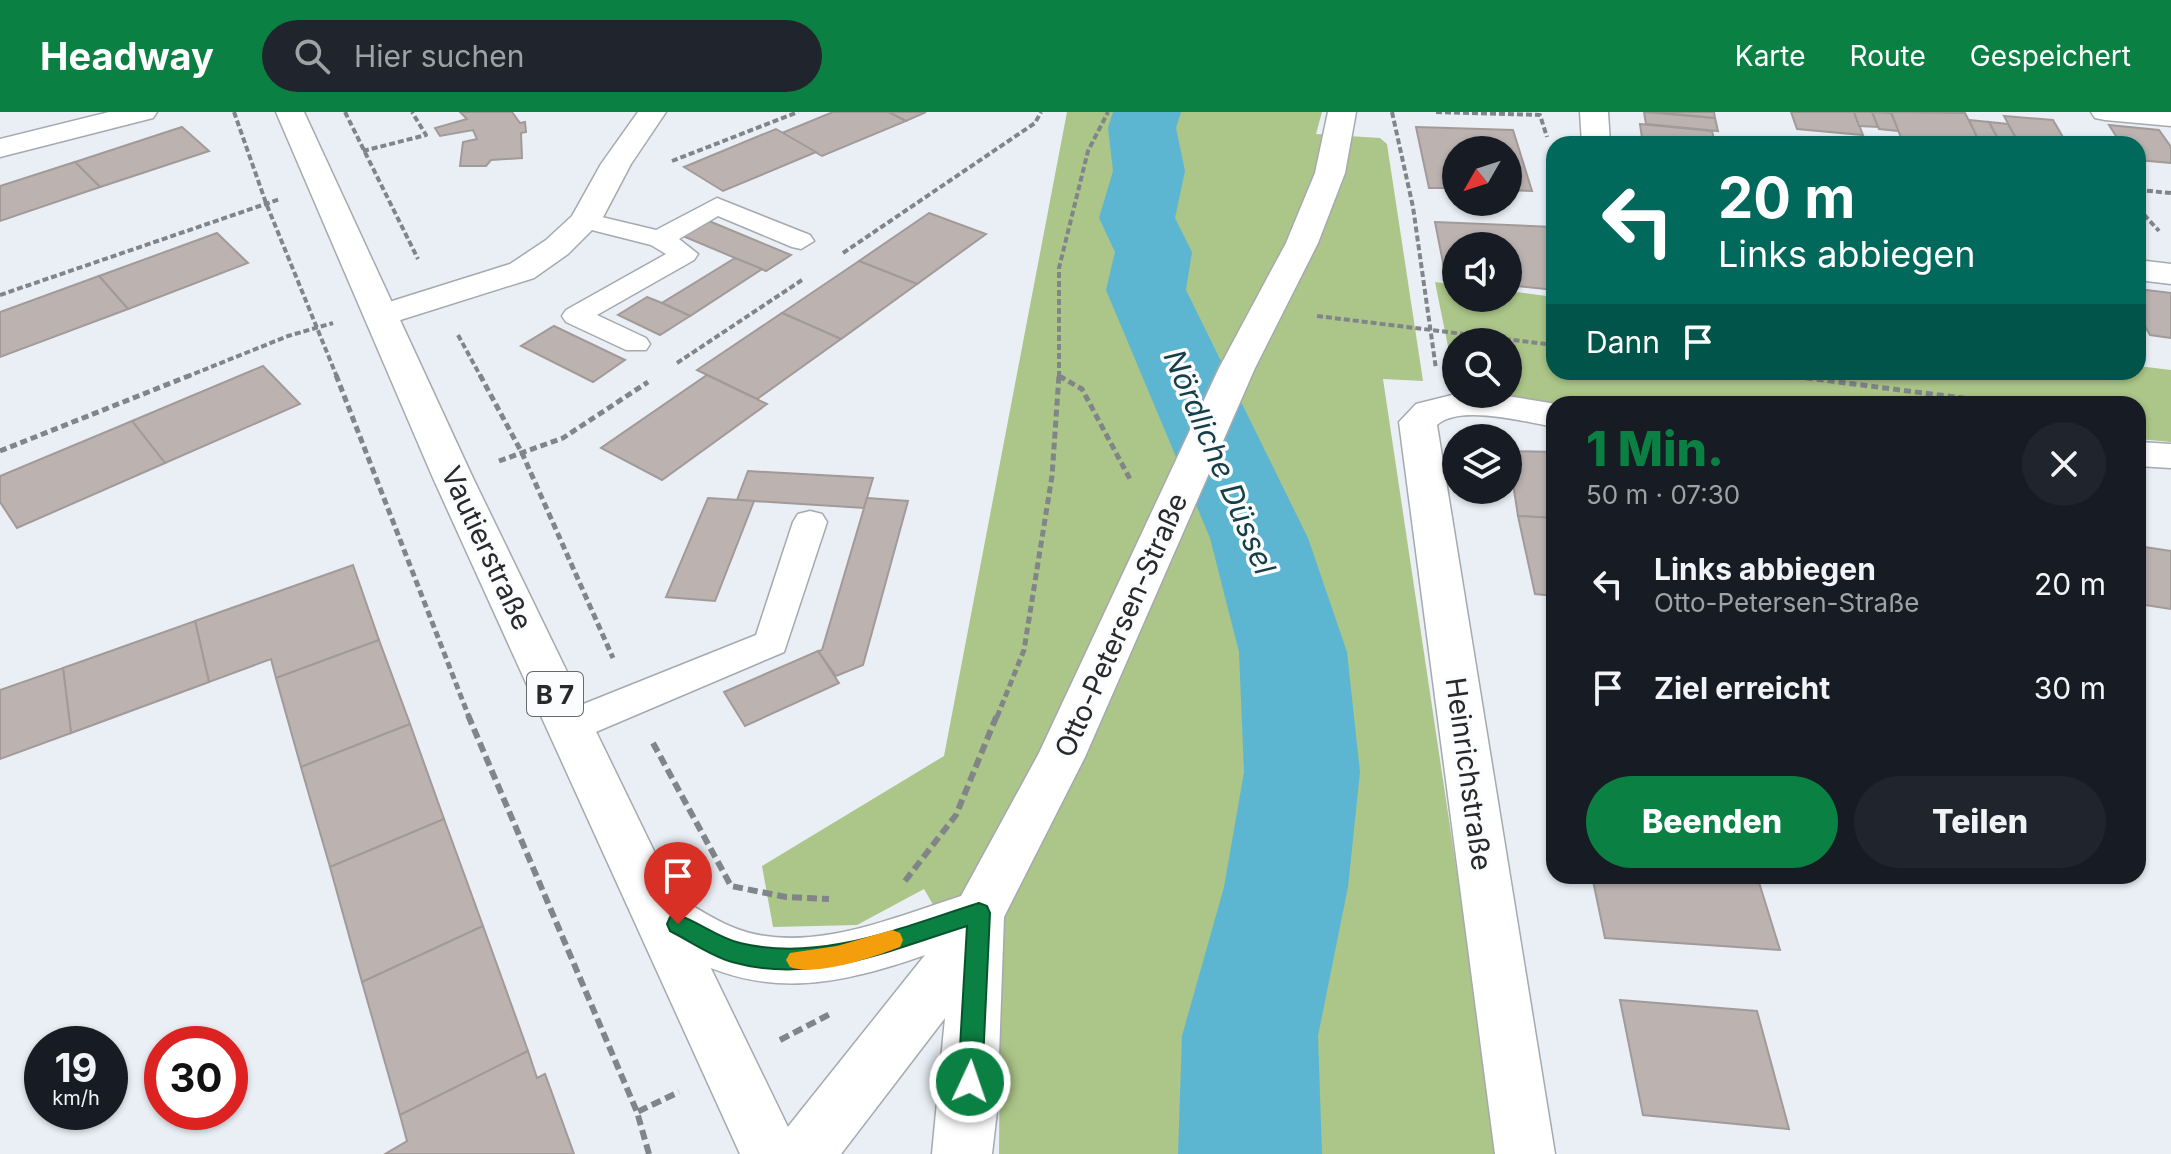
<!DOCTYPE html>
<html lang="de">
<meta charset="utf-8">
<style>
body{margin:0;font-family:Inter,sans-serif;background:#20242c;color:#f1f3f6;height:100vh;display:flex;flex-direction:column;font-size:30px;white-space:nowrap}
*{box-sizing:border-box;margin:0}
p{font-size:26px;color:#9ea1a6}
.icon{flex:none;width:44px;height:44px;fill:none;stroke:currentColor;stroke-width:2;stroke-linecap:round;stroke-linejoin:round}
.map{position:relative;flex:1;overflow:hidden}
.details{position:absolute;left:1546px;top:284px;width:600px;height:488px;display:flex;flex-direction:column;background:#171b24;border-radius:24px;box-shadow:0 2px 6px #0004}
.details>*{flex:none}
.guide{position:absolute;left:1546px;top:24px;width:600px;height:244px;border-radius:24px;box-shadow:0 2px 6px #0004;background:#00695c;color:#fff;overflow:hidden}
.needle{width:52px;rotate:231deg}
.controls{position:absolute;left:1442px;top:24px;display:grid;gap:16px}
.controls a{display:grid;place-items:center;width:80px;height:80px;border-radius:50%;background:#171b24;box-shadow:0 2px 6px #0004;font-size:40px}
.speed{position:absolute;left:24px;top:914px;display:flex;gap:16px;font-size:40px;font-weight:700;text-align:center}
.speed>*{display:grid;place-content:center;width:104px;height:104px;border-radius:50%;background:#171b24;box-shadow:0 2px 6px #0004;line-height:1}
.speed small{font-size:20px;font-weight:400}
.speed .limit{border:12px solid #d22;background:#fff;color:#111}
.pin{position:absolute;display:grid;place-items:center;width:68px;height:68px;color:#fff;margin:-82px -34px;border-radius:50% 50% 50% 0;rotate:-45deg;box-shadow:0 0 8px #0007}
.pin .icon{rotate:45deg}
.me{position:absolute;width:88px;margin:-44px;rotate:3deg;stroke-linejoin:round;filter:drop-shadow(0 0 6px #0008)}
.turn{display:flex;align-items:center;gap:28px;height:168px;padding:0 40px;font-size:36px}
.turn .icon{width:104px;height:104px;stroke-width:2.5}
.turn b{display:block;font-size:56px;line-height:68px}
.then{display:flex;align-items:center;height:76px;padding:0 40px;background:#0003;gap:16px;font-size:30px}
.round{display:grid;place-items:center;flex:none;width:84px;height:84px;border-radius:42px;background:#20242c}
.overview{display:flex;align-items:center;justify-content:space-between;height:136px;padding:0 40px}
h1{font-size:48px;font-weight:800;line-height:60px;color:#0b8043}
.button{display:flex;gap:16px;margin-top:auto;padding:16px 40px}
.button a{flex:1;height:92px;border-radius:48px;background:#0b8043;color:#fff;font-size:32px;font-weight:800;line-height:92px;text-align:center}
.button a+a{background:#20242c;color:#f1f3f6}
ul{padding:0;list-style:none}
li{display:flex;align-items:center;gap:24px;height:104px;padding:0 40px}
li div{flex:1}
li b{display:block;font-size:30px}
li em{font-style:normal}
header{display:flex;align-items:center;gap:48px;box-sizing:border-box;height:112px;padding:0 40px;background:#0b8043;color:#fff}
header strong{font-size:38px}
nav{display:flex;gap:44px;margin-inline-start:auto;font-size:28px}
.search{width:560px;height:72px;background:#20242c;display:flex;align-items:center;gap:20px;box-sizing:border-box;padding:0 28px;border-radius:44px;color:#9ea1a6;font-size:30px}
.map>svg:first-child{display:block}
.green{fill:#acc588}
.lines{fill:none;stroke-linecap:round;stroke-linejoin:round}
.river{fill:#5db6d1;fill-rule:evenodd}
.building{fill:#bcb3b1;stroke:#a29a98;stroke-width:2}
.service-casing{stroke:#a4aaaf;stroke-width:3}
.minor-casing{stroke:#a4aaaf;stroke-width:3}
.primary-casing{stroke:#a4aaaf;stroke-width:3}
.path-far2{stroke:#818589;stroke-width:4;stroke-dasharray:6 3;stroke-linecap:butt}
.path-far1{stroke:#818589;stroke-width:5;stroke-dasharray:7 4;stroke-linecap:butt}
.path{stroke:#818589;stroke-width:6;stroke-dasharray:10 5;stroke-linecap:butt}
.service{fill:#fff;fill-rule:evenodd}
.minor{fill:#fff;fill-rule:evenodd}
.primary{fill:#fff;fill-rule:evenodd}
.route{fill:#0b8043;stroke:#07532c;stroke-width:2}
.slow{fill:#f59e0b}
.labels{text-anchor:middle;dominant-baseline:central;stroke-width:7;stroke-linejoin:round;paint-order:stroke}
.shield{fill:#fafcfe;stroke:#66686a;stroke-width:2}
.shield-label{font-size:26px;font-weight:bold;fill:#27292b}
.street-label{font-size:28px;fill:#27292b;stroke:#fafcfe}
.water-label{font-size:30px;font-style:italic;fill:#153e49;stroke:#fafcfe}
</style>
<header>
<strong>Headway</strong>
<div class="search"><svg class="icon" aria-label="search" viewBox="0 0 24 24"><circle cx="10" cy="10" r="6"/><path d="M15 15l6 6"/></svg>Hier suchen</div>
<nav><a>Karte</a><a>Route</a><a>Gespeichert</a></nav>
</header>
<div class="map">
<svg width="2171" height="1042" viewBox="0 0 2171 1042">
<rect width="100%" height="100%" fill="#e9eff5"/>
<g class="green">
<polygon points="1067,0 1322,0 1316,22 1380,26 1387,32 1423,269 1383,267 1499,1042 999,1042 1000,909 924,777 857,813 773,815 762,754 944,644"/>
<polygon points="1435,170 1456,173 1456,186 1508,186 1508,179 1554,185 1554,260 2138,260 2138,254 2171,258 2171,330 2138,327 2138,292 1567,292 1488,282 1508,282 1508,230 1456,230 1456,274"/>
</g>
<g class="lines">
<polygon class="river" points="1113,0 1181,0 1176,16 1185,59 1175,106 1192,140 1186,178 1308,426 1347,540 1360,660 1348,775 1318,924 1322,1042 1178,1042 1182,924 1224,775 1244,660 1239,540 1210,426 1106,178 1115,140 1099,106 1113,59 1108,16"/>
</g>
<g class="building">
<polygon points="460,0 512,0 520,11 525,10 526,20 521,21 522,46 491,48 486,54 460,54 463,30 477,27 473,18 440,24 435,16 467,7"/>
<polygon points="833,0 889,0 906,9 822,44 782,21"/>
<polygon points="889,0 926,0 906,9"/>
<polygon points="1644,0 1715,6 1718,19 1646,12"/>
<polygon points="1655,0 1714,0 1715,6"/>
<polygon points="1791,0 1854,0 1863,23 1797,17"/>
<polygon points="1854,0 1872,0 1878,15 1859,14"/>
<polygon points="1872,0 1891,1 1899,19 1879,17"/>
<polygon points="1891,0 1965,1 1981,32 1902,28"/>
<polygon points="2004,4 2053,8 2067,32 2019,32"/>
<polygon points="1969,8 1989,10 1999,28 1978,27"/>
<polygon points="1989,10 2008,12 2019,32 2001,32"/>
<polygon points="1640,12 1712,19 1715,32 1642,26"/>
<polygon points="2109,13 2159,18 2171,35 2171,51 2138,48 2138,32 2121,32"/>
<polygon points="182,15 209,39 100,75 75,50"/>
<polygon points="1416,15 1513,18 1532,79 1508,78 1508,38 1456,38 1456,76 1429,76"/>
<polygon points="776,17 816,40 723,79 684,55"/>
<polygon points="1642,26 1708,32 1643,32"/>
<polygon points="75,50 100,75 0,109 0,74"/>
<polygon points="929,101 986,122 917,172 859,149"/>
<polygon points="709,109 791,143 766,159 683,124"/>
<polygon points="1435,110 1554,115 1554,178 1508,173 1508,134 1456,134 1456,167 1446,166"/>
<polygon points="217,121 248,151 128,197 99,164"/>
<polygon points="735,146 762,157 690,204 662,191"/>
<polygon points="859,149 917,172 841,227 782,201"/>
<polygon points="99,164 128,197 0,245 0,200"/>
<polygon points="2138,177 2171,181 2171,226 2150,223 2138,202"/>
<polygon points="647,185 662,191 690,204 660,223 618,203"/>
<polygon points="782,201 841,227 757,287 697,258"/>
<polygon points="554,214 625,248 593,270 521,234"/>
<polygon points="263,254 300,292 165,351 132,309"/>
<polygon points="707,263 767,292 662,368 601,336"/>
<polygon points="132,309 165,351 17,416 0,390 0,364"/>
<polygon points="1508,339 1554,340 1554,406 1518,404"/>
<polygon points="748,359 873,366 864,396 737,388"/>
<polygon points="708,386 754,389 715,489 666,485"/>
<polygon points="867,386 908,389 863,553 836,564 818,539 822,538"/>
<polygon points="1518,404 1554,406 1554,484 1535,482"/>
<polygon points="2138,434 2171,439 2171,497 2138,492"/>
<polygon points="353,453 379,528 276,566 271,547 209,570 195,509"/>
<polygon points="195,509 209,570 71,621 63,556"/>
<polygon points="379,528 410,612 301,655 276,566"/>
<polygon points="818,539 839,571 745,614 724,580"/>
<polygon points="63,556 71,621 0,647 0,578"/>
<polygon points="410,612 444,707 330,755 301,655"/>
<polygon points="444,707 483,814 362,870 330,755"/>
<polygon points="1592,764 1757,764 1780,838 1605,826"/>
<polygon points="483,814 528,939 400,1003 362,870"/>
<polygon points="1620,888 1757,899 1789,1017 1643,1003"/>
<polygon points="528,939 537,966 545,962 574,1042 385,1042 407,1029 400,1003"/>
</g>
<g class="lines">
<defs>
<g id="service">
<polygon points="717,86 810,123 814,129 801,137 792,135 718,104 679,127 698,142 694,148 597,203 646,226 650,232 646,238 626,238 566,210 562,204 566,198 666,142 651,133 576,114 572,109 576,104 585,101 656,118"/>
<polygon points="810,399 822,402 827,410 784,540 584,625 570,629 556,625 551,614 556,603 756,523 793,410 798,402"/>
</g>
<g id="minor">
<polygon points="109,0 157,0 153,6 0,45 0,27"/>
<polygon points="638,0 666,0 631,52 601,109 568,142 534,166 394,210 382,213 370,210 365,203 370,196 510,152 546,128 572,104 601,52"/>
<path d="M1328 0H1356L1345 61 1318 131 1255 256 1085 645 1004 805 997 999 992 1042H932L945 906 841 1042H774L783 1021 925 843C839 873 764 889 680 841 659 830 640 820 630 798L637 782 656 775C683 785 705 804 732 815 804 845 892 806 961 784L1039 641 1219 256 1286 131 1315 61Z"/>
<polygon points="1580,0 1608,0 1610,32 1582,32"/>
<polygon points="2091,0 2171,0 2171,14 2105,8 2095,6"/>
<polygon points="2138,148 2171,152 2171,172 2138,168"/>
<path d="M1456 282 1501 283 1556 292 1554 315C1526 310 1460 292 1437 313L1555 1042H1495L1399 310 1416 292Z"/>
<polygon points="2138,330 2171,332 2171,356 2138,354"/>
</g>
<polygon id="primary" points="276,0 304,0 473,366 801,1042 740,1042 433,366"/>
</defs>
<use href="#service" class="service-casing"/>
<use href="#minor" class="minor-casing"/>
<use href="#primary" class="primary-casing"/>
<g class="path-far2">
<polyline points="234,0 266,91 337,265"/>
<polyline points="345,0 418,147"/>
<polyline points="1392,0 1413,95 1436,257"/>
<polyline points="1436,0 1540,3 1547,25"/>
<polyline points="363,39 426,23 412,0"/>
<polyline points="672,49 798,0"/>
<polyline points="2138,78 2171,81"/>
<polyline points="2138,96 2159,119"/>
<polyline points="843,141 1035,11 1041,0"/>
<polyline points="0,183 280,87"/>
<polyline points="1317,204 1554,233"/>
<polyline points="458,223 481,265"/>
<polyline points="677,251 802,168"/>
<polyline points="1764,260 1800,265"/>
<polyline points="186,265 288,224 333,211"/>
<polyline points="1059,265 1059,156 1088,39 1108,0"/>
</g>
<g class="path-far1">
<polyline points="336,263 469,605"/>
<polyline points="480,263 522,341 613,546"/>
<polyline points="1784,263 2009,292"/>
<polyline points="1059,264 1082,277 1131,369"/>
<polyline points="0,339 191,263"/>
<polyline points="499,349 563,326 648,270"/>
<polyline points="997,605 1024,538 1052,364 1059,263"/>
</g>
<g class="path">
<polyline points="468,603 637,1000"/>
<polyline points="653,631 731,774 786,785 829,787"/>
<polyline points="905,769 956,703 997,603"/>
<polyline points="780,928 832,901"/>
<polyline points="649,1042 637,1000 679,980"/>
</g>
<use href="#service" class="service"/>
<use href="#minor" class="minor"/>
<use href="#primary" class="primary"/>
</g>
<path class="route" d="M979 791 987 794 990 801 982 970 978 979 970 982 961 979 958 970 967 814C890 838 813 873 732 850 711 844 690 829 670 819L667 812 670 805 678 803C699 810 718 826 740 831 821 851 902 815 979 791Z"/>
<path class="slow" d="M892 818 900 821 903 828 900 835C874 845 816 865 790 855L786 848 790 841 837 834Z"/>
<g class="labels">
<rect class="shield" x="527" y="560" width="56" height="44" rx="6"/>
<g class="shield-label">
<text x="555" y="582">B 7</text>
</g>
<g class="street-label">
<text transform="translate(487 436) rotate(65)">Vautierstraße</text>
<text transform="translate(1121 513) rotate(-66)">Otto-Petersen-Straße</text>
<text transform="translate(1469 662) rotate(82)">Heinrichstraße</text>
</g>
<g class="water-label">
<text transform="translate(1220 350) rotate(67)">Nördliche Düssel</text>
</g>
</g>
</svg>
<div class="controls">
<a><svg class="needle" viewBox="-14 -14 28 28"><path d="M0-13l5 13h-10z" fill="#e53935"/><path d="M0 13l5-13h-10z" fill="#9ea1a6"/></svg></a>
<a><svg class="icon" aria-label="sound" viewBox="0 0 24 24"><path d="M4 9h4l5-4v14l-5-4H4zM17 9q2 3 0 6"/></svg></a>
<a><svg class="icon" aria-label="search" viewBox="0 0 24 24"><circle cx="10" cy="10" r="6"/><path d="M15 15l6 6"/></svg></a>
<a><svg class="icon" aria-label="layers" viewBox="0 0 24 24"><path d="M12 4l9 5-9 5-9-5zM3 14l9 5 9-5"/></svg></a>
</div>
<div class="speed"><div>19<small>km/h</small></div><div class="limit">30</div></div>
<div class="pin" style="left:678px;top:812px;background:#d93025"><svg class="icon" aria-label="arrive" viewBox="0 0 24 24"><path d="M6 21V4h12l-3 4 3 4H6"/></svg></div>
<svg class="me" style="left:970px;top:970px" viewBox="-20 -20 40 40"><circle r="17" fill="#0b8043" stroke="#fff" stroke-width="3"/><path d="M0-11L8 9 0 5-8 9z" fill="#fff"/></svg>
<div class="guide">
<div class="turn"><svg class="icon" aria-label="left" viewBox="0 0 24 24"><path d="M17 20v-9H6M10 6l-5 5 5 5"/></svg><div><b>20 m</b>Links abbiegen</div></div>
<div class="then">Dann<svg class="icon" aria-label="arrive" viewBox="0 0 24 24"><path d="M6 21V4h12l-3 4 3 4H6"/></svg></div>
</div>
<section class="details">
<div class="overview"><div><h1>1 Min.</h1><p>50 m · 07:30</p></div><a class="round"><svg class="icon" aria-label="close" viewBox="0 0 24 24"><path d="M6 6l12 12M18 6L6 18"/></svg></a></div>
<ul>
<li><svg class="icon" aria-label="left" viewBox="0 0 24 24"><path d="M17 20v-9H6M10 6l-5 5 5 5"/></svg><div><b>Links abbiegen</b><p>Otto-Petersen-Straße</p></div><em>20 m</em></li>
<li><svg class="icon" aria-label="arrive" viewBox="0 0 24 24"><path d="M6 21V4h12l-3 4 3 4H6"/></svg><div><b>Ziel erreicht</b></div><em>30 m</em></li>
</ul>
<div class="button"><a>Beenden</a><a>Teilen</a></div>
</section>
</div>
